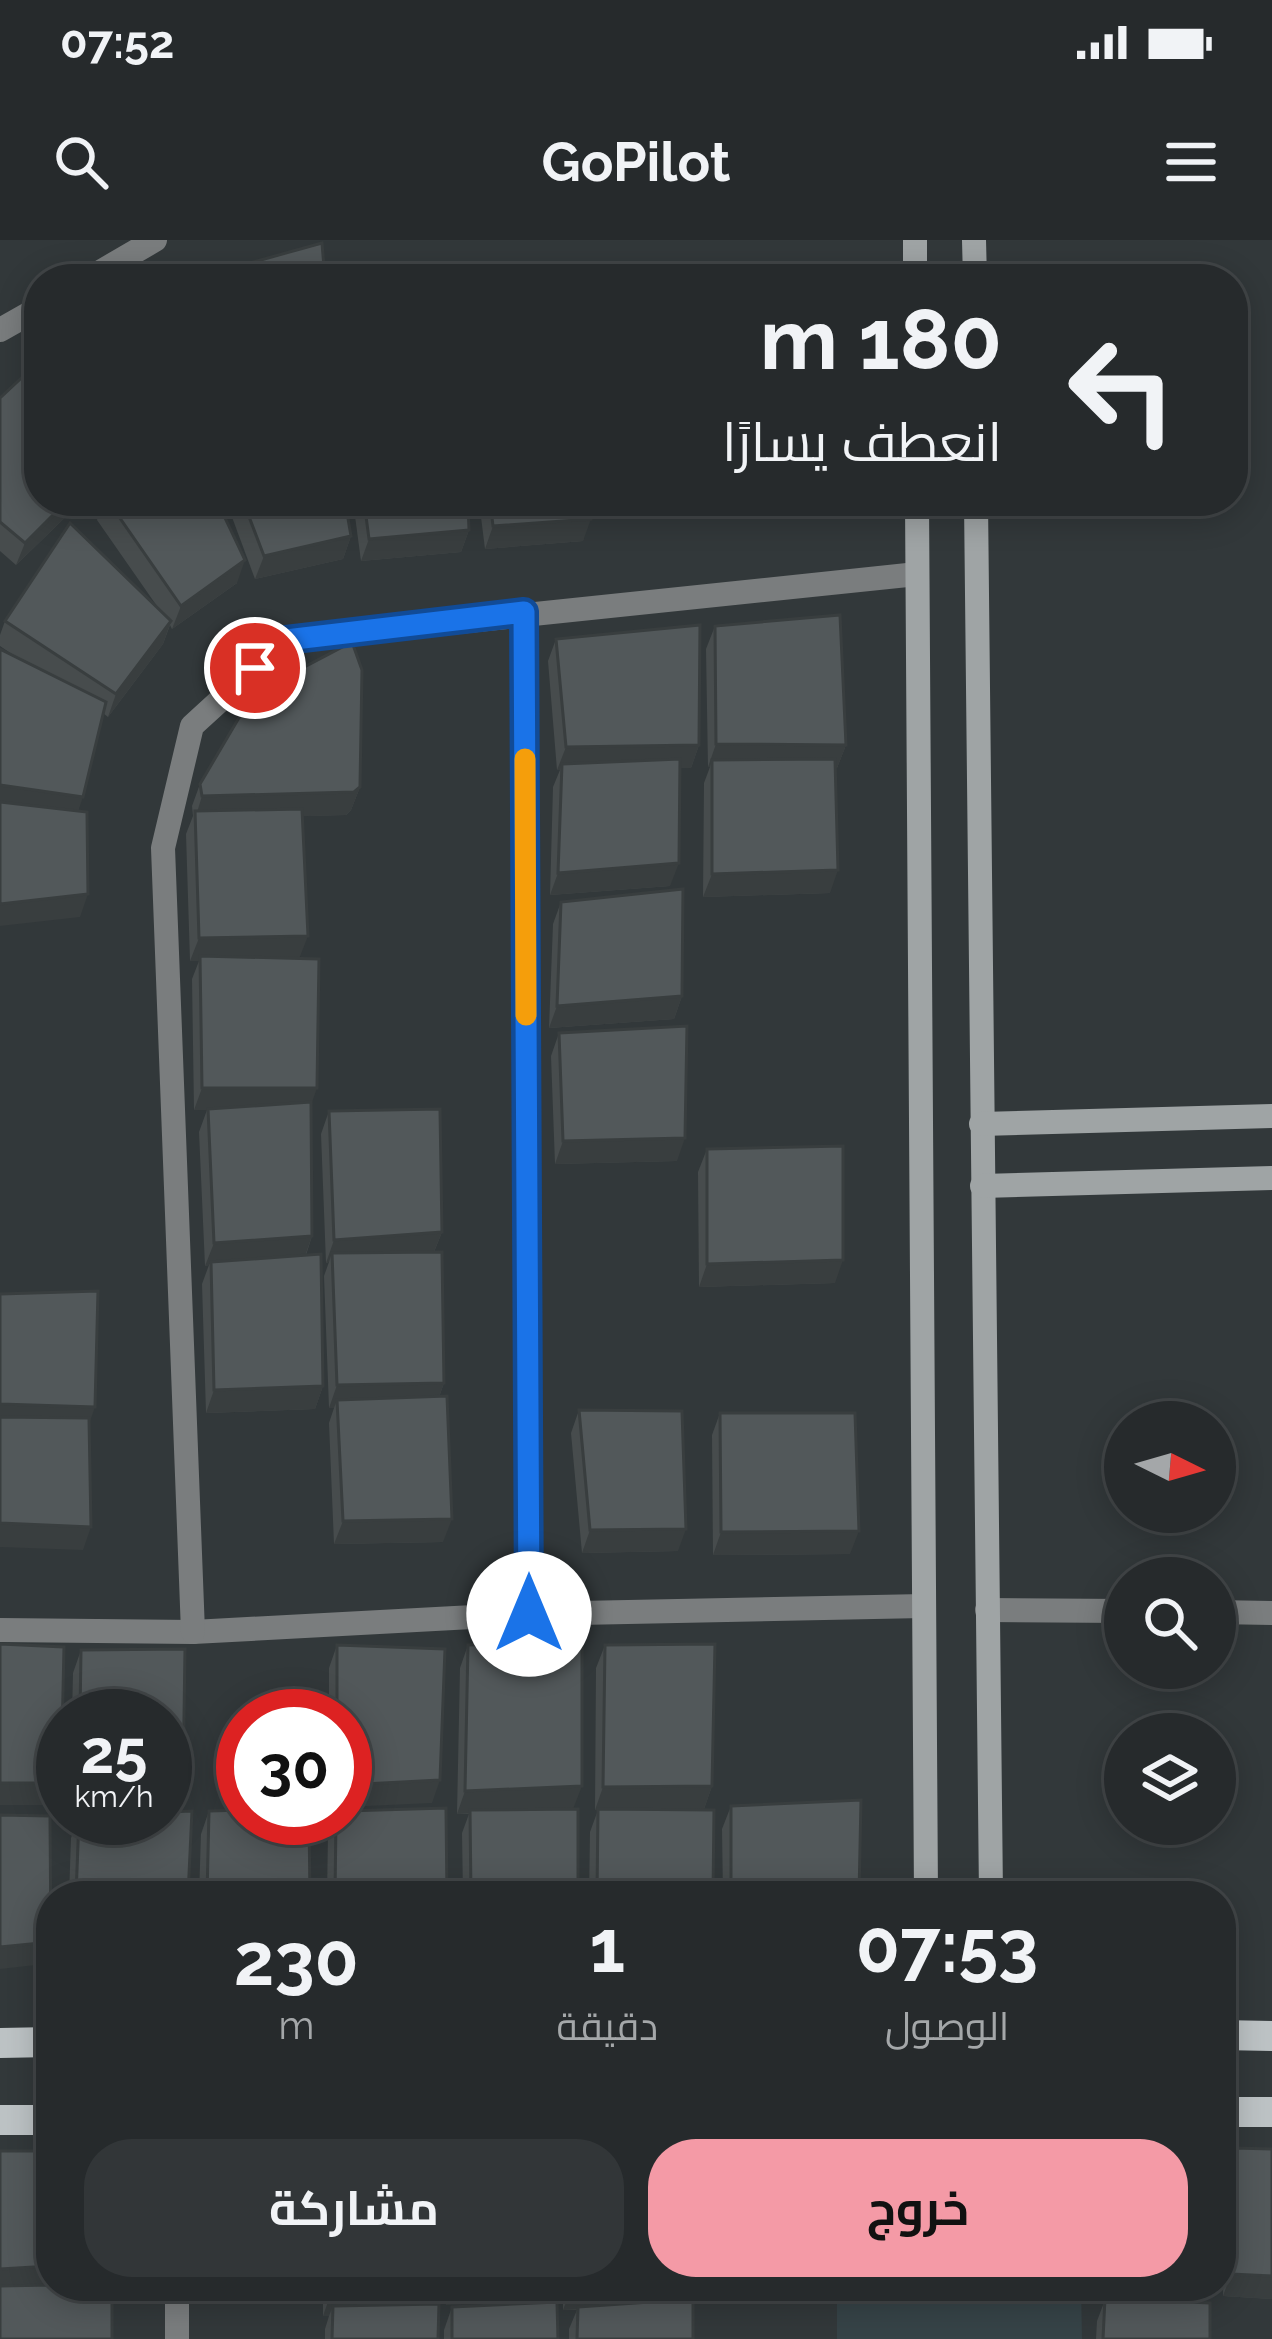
<!DOCTYPE html>
<html lang="ar">
<meta charset="utf-8">
<style>
body{margin:0;font-family:Raleway,Cairo,sans-serif;background:#323638;color:#f1f3f6;direction:rtl;height:100vh;display:flex;flex-direction:column;font-size:45px;white-space:nowrap}
*{box-sizing:border-box;margin:0}
p{font-size:39px;color:#a4a7a9}
.icon{flex:none;width:66px;height:66px;fill:none;stroke:currentColor;stroke-width:2;stroke-linecap:round;stroke-linejoin:round}
.map{position:relative;flex:1;overflow:hidden;direction:ltr}
.details{position:absolute;left:36px;top:1641px;width:1200px;height:420px;display:flex;flex-direction:column;background:#262a2c;border-radius:48px;box-shadow:0 6px 30px #0003,0 0 0 3px #424648;direction:rtl}
.details>*{flex:none}
.banner{position:absolute;left:24px;top:24px;width:1224px;height:252px;border-radius:48px;box-shadow:0 6px 30px #0003,0 0 0 3px #424648;direction:rtl;background:#262a2c;color:#f1f3f6;overflow:hidden}
.needle{width:78px;rotate:95deg}
.fabs{position:absolute;left:1104px;top:1161px;display:grid;gap:24px}
.fabs a{display:grid;place-items:center;width:132px;height:132px;border-radius:50%;background:#262a2c;box-shadow:0 6px 30px #0003,0 0 0 3px #424648;font-size:60px}
.speed{position:absolute;left:36px;top:1449px;display:flex;gap:24px;font-size:60px;font-weight:700;text-align:center}
.speed>*{display:grid;place-content:center;width:156px;height:156px;border-radius:50%;background:#262a2c;box-shadow:0 6px 30px #0003,0 0 0 3px #424648;line-height:1}
.speed small{font-size:30px;font-weight:400}
.speed .limit{border:18px solid #d22;background:#fff;color:#111}
.pin{position:absolute;display:grid;place-items:center;width:102px;height:102px;color:#fff;margin:-51px;border:6px solid #fff;border-radius:50%;box-shadow:0 3px 12px #0007}
.me{position:absolute;width:132px;margin:-66px;rotate:0deg;stroke-linejoin:round;filter:drop-shadow(0 0 9px #0008)}
.turn{display:flex;align-items:center;gap:42px;height:252px;padding:0 48px;font-size:54px}
.turn .icon{width:156px;height:156px;stroke-width:2.5}
.turn b{display:block;font-size:84px;line-height:102px}
.eta{display:flex;justify-content:space-evenly;align-items:center;height:204px;text-align:center}
.eta b{font-size:72px;font-weight:700;line-height:84px}
.button{display:flex;gap:24px;margin-top:auto;padding:24px 48px}
.button a{flex:1;height:138px;border-radius:48px;background:#f49aa6;color:#111;font-size:48px;font-weight:700;line-height:138px;text-align:center}
.button a+a{background:#323638;color:#f1f3f6}
.status{display:flex;justify-content:space-between;align-items:center;height:84px;padding:0 60px;background:#262a2c;direction:ltr}
.status svg{height:33px;fill:currentColor}
header{display:flex;justify-content:space-between;align-items:center;height:156px;padding:0 48px;background:#262a2c;font-size:54px;font-weight:700}
.map>svg:first-child{display:block}
.built{fill:#364347}
.lines{fill:none;stroke-linecap:round;stroke-linejoin:round}
.street{stroke:#7a7d7e;stroke-width:24}
.secondary{stroke:#9fa4a5;stroke-width:24}
.primary{stroke:#bcc2c4;stroke-width:30}
.wall{fill:#474c4d}
.shaded-wall{fill:#393e3f}
.building{fill:#52585a;stroke:#393e3f;stroke-width:3}
.route-casing{stroke:#114b97;stroke-width:30}
.route{stroke:#1a73e8;stroke-width:21}
.slow{stroke:#f59e0b;stroke-width:21}
</style>
<div class="status"><b>07:52</b><svg viewBox="0 0 49 12"><path d="M0 12V9h3v3zM5 12V6h3v6zM10 12V3h3v9zM15 12V0h3v12zM26 1h20v11H26zM47 4h2v5h-2z"/></svg></div>
<header><svg class="icon" aria-label="menu" viewBox="0 0 24 24"><path d="M4 6h16M4 12h16M4 18h16"/></svg>GoPilot<svg class="icon" aria-label="search" viewBox="0 0 24 24"><circle cx="10" cy="10" r="6"/><path d="M15 15l6 6"/></svg></header>
<div class="map">
<svg width="1272" height="2099" viewBox="0 0 1272 2099">
<rect width="100%" height="100%" fill="#32383a"/>
<polygon class="built" points="837,2046 1081,2046 1082,2099 837,2099"/>
<g class="lines">
<g class="street">
<polyline points="88,39 155,0"/>
<polyline points="0,90 39,68"/>
<polyline points="524,372 529,1374"/>
<polyline points="987,1370 1125,1371"/>
<polyline points="1215,1372 1272,1373"/>
<polyline points="0,1390 193,1392 529,1374 924,1366"/>
<polyline points="193,1392 163,608 192,486 286,400 917,334"/>
<polyline points="177,2046 177,2099"/>
</g>
<g class="secondary">
<polyline points="915,0 915,39"/>
<polyline points="974,0 975,39"/>
<polyline points="917,261 926,1656"/>
<polyline points="976,261 991,1656"/>
<polyline points="981,884 1272,876"/>
<polyline points="982,946 1272,938"/>
</g>
<g class="primary">
<polyline points="1221,1795 1272,1796"/>
<polyline points="0,1803 51,1802"/>
<polyline points="1221,1872 1272,1872"/>
<polyline points="0,1880 51,1880"/>
</g>
</g>
<g class="wall">
<polygon points="0,158 82,261 16,325 0,311"/>
<polygon points="104,261 217,261 237,343 172,389 170,385 163,404 108,477 103,473 78,571 80,677 22,421 0,406 0,395 5,381 159,369 97,280"/>
<polygon points="226,261 345,261 351,296 343,319 255,339"/>
<polygon points="353,261 468,261 469,290 461,312 361,321"/>
<polygon points="479,261 590,261 583,301 485,309"/>
<polygon points="715,386 846,505 837,528 835,528 830,653 703,657 704,543 710,527 708,527 706,409"/>
<polygon points="556,399 699,505 691,528 680,528 670,646 550,655 553,547 560,530 557,530 548,421"/>
<polygon points="200,544 360,547 351,570 346,575 302,576 299,719 311,864 312,996 306,1015 323,1146 315,1169 206,1173 202,1044 209,1025 205,1026 199,892 207,870 194,870 192,739 199,721 190,721 186,594 193,576 192,566"/>
<polygon points="561,662 682,756 674,779 549,788 553,684"/>
<polygon points="559,793 677,921 555,924 551,816"/>
<polygon points="329,871 442,992 434,1012 444,1143 439,1157 443,1302 334,1304 329,1183 334,1168 329,1168 324,1036 329,1022 326,1023 321,894"/>
<polygon points="707,909 835,1043 699,1047 698,932"/>
<polygon points="579,1170 678,1311 582,1313 571,1193"/>
<polygon points="720,1173 850,1314 713,1315 712,1195"/>
<polygon points="337,1405 432,1563 345,1476 329,1476 329,1428"/>
<polygon points="468,1405 573,1569 578,1656 463,1656 462,1593 469,1574 457,1574 460,1428"/>
<polygon points="605,1405 712,1546 704,1569 648,1569 713,1656 589,1656 590,1592 598,1570 595,1570 596,1428"/>
<polygon points="185,1409 183,1547 175,1570 165,1570 165,1476 72,1476 73,1433 81,1410"/>
<polygon points="731,1566 859,1656 723,1656 722,1589"/>
<polygon points="209,1571 310,1656 199,1656 201,1594"/>
<polygon points="78,1578 165,1578 188,1656 69,1656 71,1598"/>
<polygon points="334,1578 345,1578 447,1656 327,1656 328,1594"/>
<polygon points="1234,1908 1272,2059 1223,2056 1226,1931"/>
<polygon points="323,2046 429,2046 424,2064 438,2099 325,2099 325,2089 329,2076 323,2076"/>
<polygon points="446,2046 556,2046 446,2065"/>
<polygon points="563,2046 684,2046 679,2060 693,2099 569,2099 569,2089 577,2070 563,2070"/>
<polygon points="1085,2046 1206,2046 1200,2063 1210,2099 1096,2099 1097,2081 1105,2060 1085,2059"/>
<polygon points="452,2067 558,2099 444,2099 444,2090"/>
</g>
<g class="shaded-wall">
<polygon points="67,261 82,261 16,325 25,303"/>
<polygon points="591,279 583,301 485,309 493,286"/>
<polygon points="469,290 461,312 361,321 369,299"/>
<polygon points="351,296 343,319 255,339 264,316"/>
<polygon points="245,320 237,343 172,389 181,366"/>
<polygon points="171,381 163,404 108,477 116,454"/>
<polygon points="716,504 846,505 837,528 712,527 712,520 710,527 708,527"/>
<polygon points="699,505 691,528 561,530 562,524 560,530 557,530 566,507"/>
<polygon points="0,545 83,557 75,580 0,569"/>
<polygon points="360,547 351,570 346,575 195,579 202,556"/>
<polygon points="679,623 670,646 550,655 558,633"/>
<polygon points="838,630 830,653 703,657 712,634"/>
<polygon points="88,654 80,677 0,686 0,664"/>
<polygon points="308,696 299,719 200,716 199,721 190,721 199,698"/>
<polygon points="682,756 674,779 549,788 557,766"/>
<polygon points="202,848 317,848 309,871 194,870"/>
<polygon points="685,898 677,921 555,924 563,901"/>
<polygon points="442,992 433,1014 332,1013 329,1022 326,1023 334,1000"/>
<polygon points="312,996 304,1019 211,1022 209,1025 205,1026 214,1003"/>
<polygon points="843,1020 835,1043 699,1047 707,1024"/>
<polygon points="444,1143 436,1165 337,1160 334,1168 329,1168 337,1145"/>
<polygon points="323,1146 315,1169 206,1173 214,1150"/>
<polygon points="0,1164 95,1167 87,1190 0,1187"/>
<polygon points="452,1279 443,1302 334,1304 343,1281"/>
<polygon points="0,1283 91,1287 83,1310 0,1307"/>
<polygon points="686,1289 678,1311 582,1313 590,1290"/>
<polygon points="859,1291 850,1314 713,1315 721,1292"/>
<polygon points="440,1540 432,1563 345,1567 345,1545"/>
<polygon points="0,1543 61,1543 53,1565 0,1565"/>
<polygon points="582,1546 573,1569 457,1574 465,1551"/>
<polygon points="712,1546 704,1569 595,1570 603,1547"/>
<polygon points="183,1547 175,1570 165,1570 165,1548"/>
<polygon points="51,1702 45,1724 0,1729 0,1707"/>
<polygon points="51,2026 51,2046 0,2051 0,2029"/>
<polygon points="1231,2034 1272,2036 1272,2059 1223,2056"/>
<polygon points="453,2046 556,2046 550,2062 446,2065"/>
<polygon points="606,2046 684,2046 677,2066 563,2070 572,2047"/>
<polygon points="1090,2046 1206,2046 1200,2063 1085,2059"/>
<polygon points="429,2050 421,2073 333,2066 329,2076 323,2076 331,2053"/>
</g>
<g class="building">
<polygon points="322,3 325,39 192,39"/>
<polygon points="31,129 39,140 39,261 67,261 25,303 0,282 0,158"/>
<polygon points="108,261 217,261 245,320 181,366"/>
<polygon points="243,261 345,261 351,296 264,316"/>
<polygon points="364,261 468,261 469,290 369,299"/>
<polygon points="490,261 590,261 591,279 493,286"/>
<polygon points="70,283 171,381 116,454 5,381"/>
<polygon points="840,375 846,505 716,504 715,386"/>
<polygon points="700,385 699,505 566,507 556,399"/>
<polygon points="352,402 362,430 360,547 354,552 202,556 200,544 240,476 272,444"/>
<polygon points="0,409 106,462 83,557 0,545"/>
<polygon points="680,519 679,623 558,633 562,524"/>
<polygon points="835,519 838,630 712,634 712,520"/>
<polygon points="0,562 87,572 88,654 0,664"/>
<polygon points="302,569 308,696 199,698 195,571"/>
<polygon points="683,649 682,756 557,766 561,662"/>
<polygon points="200,716 319,719 317,848 202,848"/>
<polygon points="687,786 685,898 563,901 559,793"/>
<polygon points="311,862 312,996 214,1003 208,869"/>
<polygon points="440,869 442,992 334,1000 329,871"/>
<polygon points="843,906 843,1020 707,1024 707,909"/>
<polygon points="442,1012 444,1143 337,1145 332,1013"/>
<polygon points="321,1014 323,1146 214,1150 211,1022"/>
<polygon points="98,1051 95,1167 0,1164 0,1054"/>
<polygon points="447,1156 452,1279 343,1281 337,1160"/>
<polygon points="579,1170 682,1171 686,1289 590,1290"/>
<polygon points="720,1173 855,1173 859,1291 721,1292"/>
<polygon points="0,1177 89,1178 91,1287 0,1283"/>
<polygon points="582,1402 582,1546 465,1551 468,1405"/>
<polygon points="0,1404 64,1407 61,1543 0,1543"/>
<polygon points="715,1404 712,1546 603,1547 605,1405"/>
<polygon points="337,1405 445,1409 440,1540 345,1545 345,1476 337,1476"/>
<polygon points="185,1409 183,1547 165,1548 165,1476 80,1476 81,1410"/>
<polygon points="861,1560 859,1656 731,1656 731,1566"/>
<polygon points="446,1568 447,1656 335,1656 336,1578 345,1578 345,1571"/>
<polygon points="578,1569 578,1656 471,1656 470,1570"/>
<polygon points="598,1569 714,1570 713,1656 597,1656"/>
<polygon points="243,1570 243,1578 309,1578 310,1656 207,1656 209,1571"/>
<polygon points="192,1571 188,1656 76,1656 79,1578 165,1578 165,1572"/>
<polygon points="0,1575 50,1576 51,1702 0,1707"/>
<polygon points="1234,1908 1272,1909 1272,2036 1231,2034"/>
<polygon points="0,1911 51,1911 51,2026 0,2029"/>
<polygon points="51,2045 112,2046 112,2099 0,2099 0,2046"/>
<polygon points="331,2046 429,2046 429,2050 331,2053"/>
<polygon points="1105,2058 1210,2063 1210,2099 1103,2099"/>
<polygon points="693,2059 693,2099 577,2099 578,2067"/>
<polygon points="557,2062 558,2099 452,2099 452,2067"/>
<polygon points="439,2064 438,2099 332,2099 333,2066"/>
</g>
<g class="lines">
<defs>
<polyline id="route" points="255,428 286,400 524,372 529,1374"/>
</defs>
<use href="#route" class="route-casing"/>
<use href="#route" class="route"/>
<polyline class="slow" points="525,519 526,775"/>
</g>
</svg>
<div class="fabs">
<a><svg class="needle" viewBox="-14 -14 28 28"><path d="M0-13l5 13h-10z" fill="#e53935"/><path d="M0 13l5-13h-10z" fill="#a4a7a9"/></svg></a>
<a><svg class="icon" aria-label="search" viewBox="0 0 24 24"><circle cx="10" cy="10" r="6"/><path d="M15 15l6 6"/></svg></a>
<a><svg class="icon" aria-label="layers" viewBox="0 0 24 24"><path d="M12 4l9 5-9 5-9-5zM3 14l9 5 9-5"/></svg></a>
</div>
<div class="speed"><div>25<small>km/h</small></div><div class="limit">30</div></div>
<div class="pin" style="left:255px;top:428px;background:#d93025"><svg class="icon" aria-label="arrive" viewBox="0 0 24 24"><path d="M6 21V4h12l-3 4 3 4H6"/></svg></div>
<svg class="me" style="left:529px;top:1374px" viewBox="-20 -20 40 40"><circle r="19" fill="#fff"/><path d="M0-13L10 11 0 6-10 11z" fill="#1a73e8"/></svg>
<div class="banner">
<div class="turn"><svg class="icon" aria-label="left" viewBox="0 0 24 24"><path d="M17 20v-9H6M10 6l-5 5 5 5"/></svg><div><b>180 m</b>انعطف يسارًا</div></div>
</div>
<section class="details">
<div class="eta">
<div><b>07:53</b><p>الوصول</p></div>
<div><b>1</b><p>دقيقة</p></div>
<div><b>230</b><p>m</p></div>
</div>
<div class="button"><a>خروج</a><a>مشاركة</a></div>
</section>
</div>
